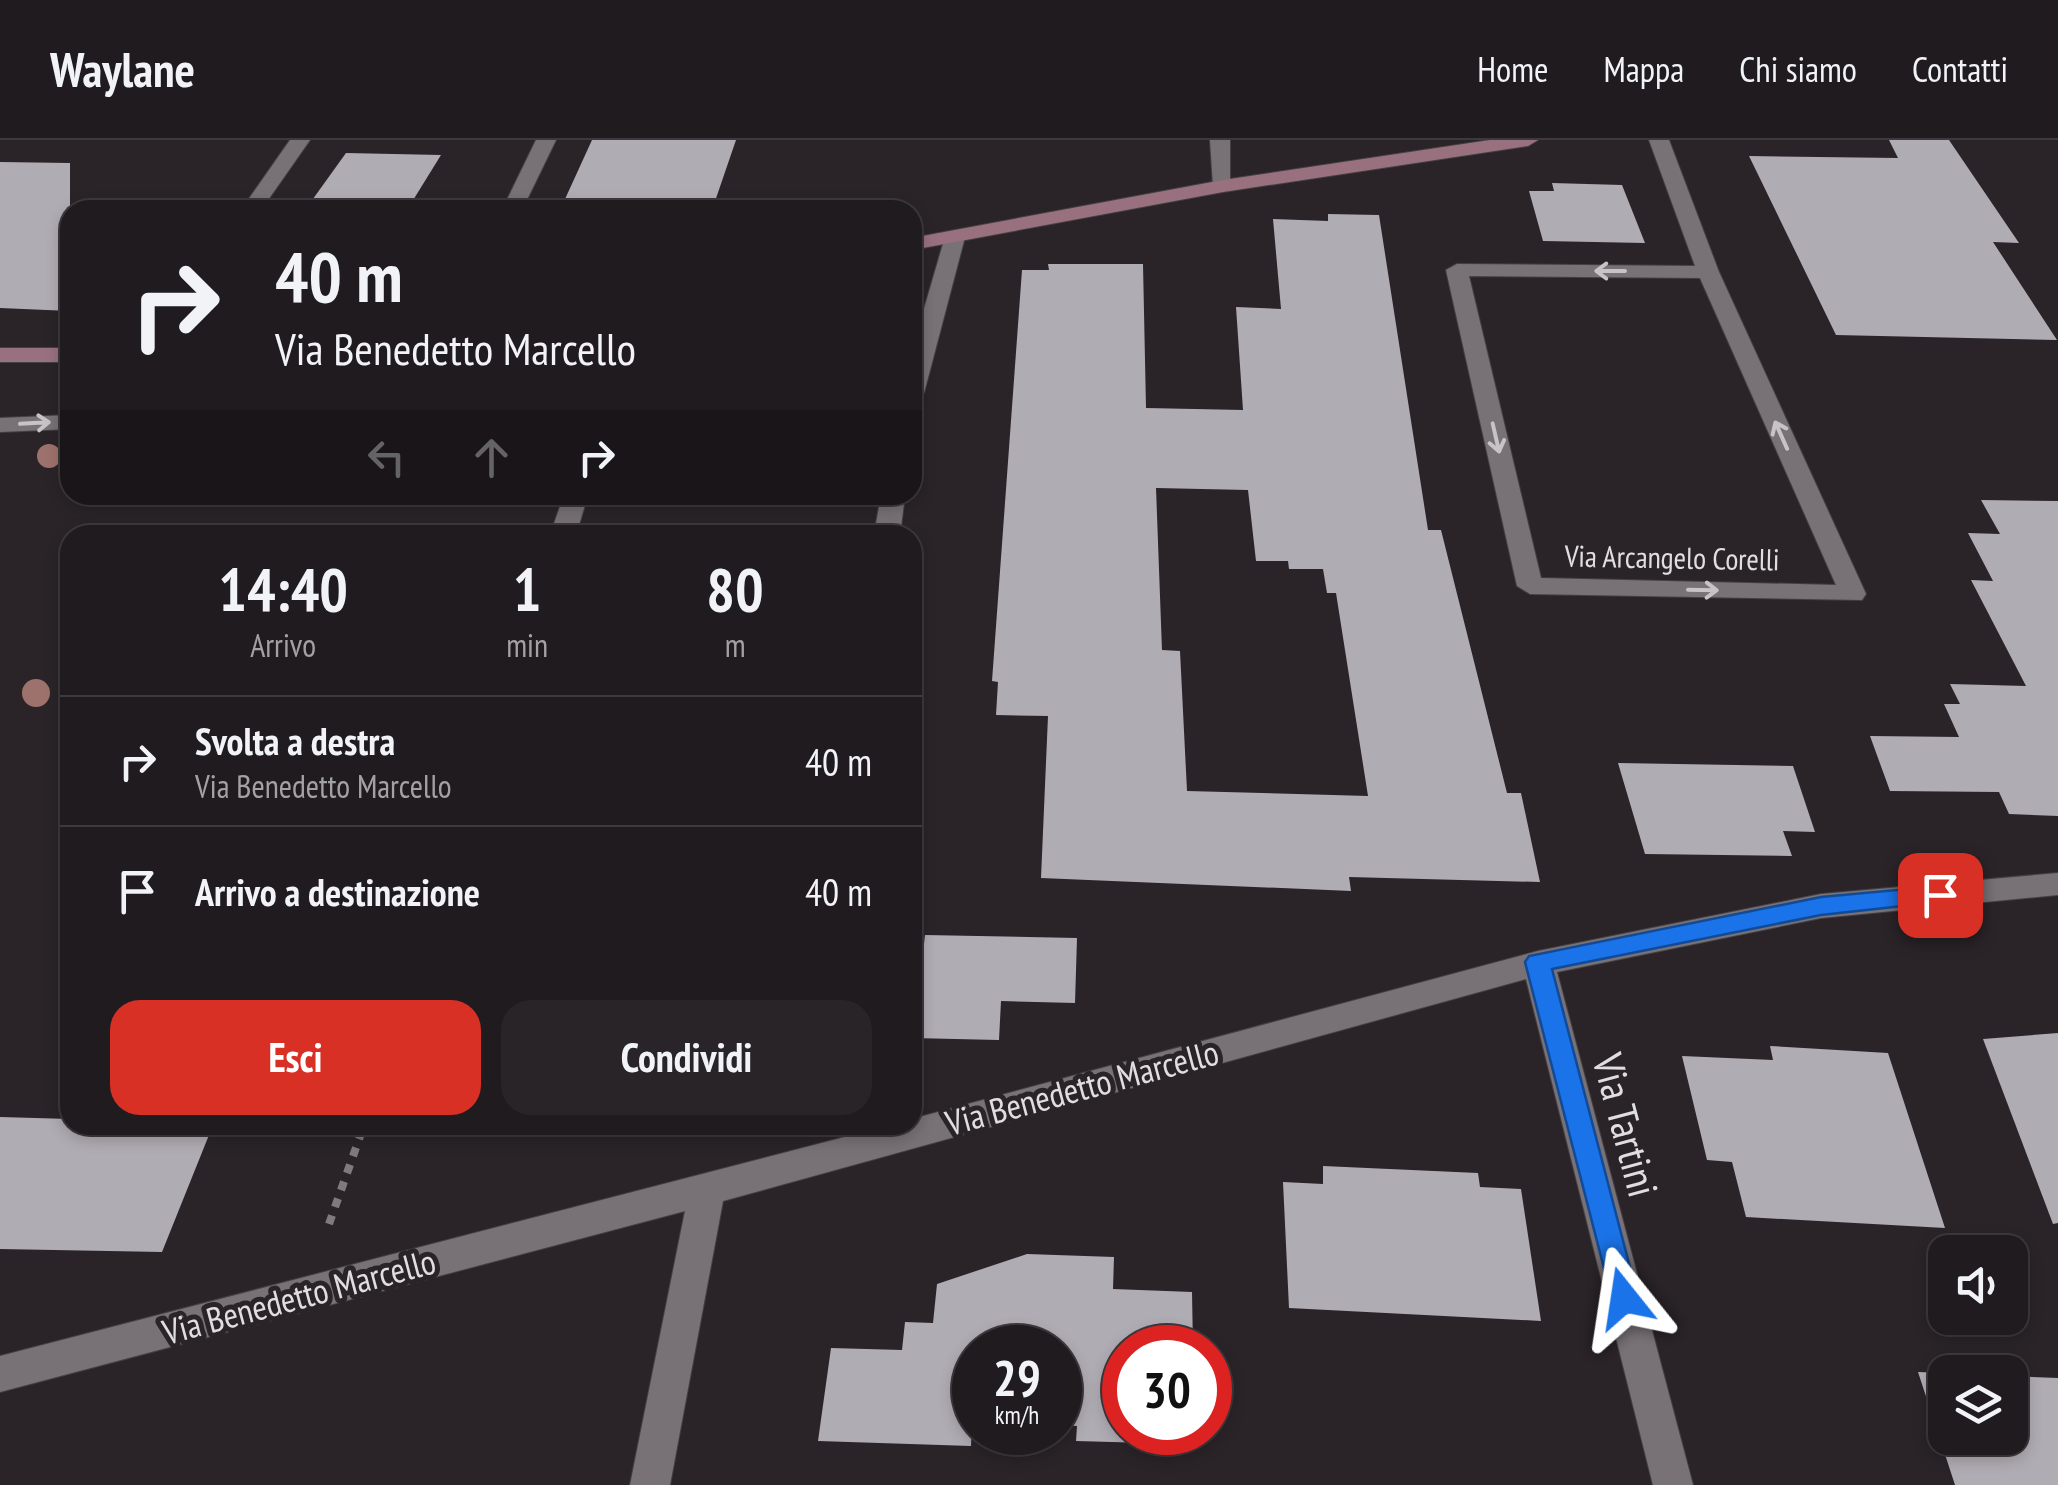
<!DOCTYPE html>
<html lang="it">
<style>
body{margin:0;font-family:"PT Sans Narrow",sans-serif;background:#282427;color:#f1f3f6;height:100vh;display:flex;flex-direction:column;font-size:38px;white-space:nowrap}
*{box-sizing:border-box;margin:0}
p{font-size:32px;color:#a2a1a4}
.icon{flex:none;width:55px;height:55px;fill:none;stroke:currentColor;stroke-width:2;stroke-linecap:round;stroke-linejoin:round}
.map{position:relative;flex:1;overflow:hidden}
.sheet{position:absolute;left:60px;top:385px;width:862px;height:610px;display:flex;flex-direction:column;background:#201b1e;border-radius:30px;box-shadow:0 5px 15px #0003,0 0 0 2px #3d393c}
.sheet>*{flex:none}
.banner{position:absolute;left:60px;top:60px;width:862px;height:305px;border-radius:30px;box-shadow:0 5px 15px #0003,0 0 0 2px #3d393c;background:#201b1e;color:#f1f3f6;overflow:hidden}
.controls{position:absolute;left:1928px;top:1095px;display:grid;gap:20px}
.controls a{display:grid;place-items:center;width:100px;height:100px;border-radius:20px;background:#201b1e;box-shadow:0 5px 15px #0003,0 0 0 2px #3d393c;font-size:50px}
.speed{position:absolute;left:952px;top:1185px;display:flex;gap:20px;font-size:50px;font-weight:700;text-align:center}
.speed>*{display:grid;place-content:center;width:130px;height:130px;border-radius:50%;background:#201b1e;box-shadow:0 5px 15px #0003,0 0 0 2px #3d393c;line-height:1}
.speed small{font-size:25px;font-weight:400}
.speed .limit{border:15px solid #d22;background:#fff;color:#111}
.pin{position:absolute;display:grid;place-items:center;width:85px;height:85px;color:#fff;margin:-42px;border-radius:20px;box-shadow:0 5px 15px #0006}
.me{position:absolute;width:110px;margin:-55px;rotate:345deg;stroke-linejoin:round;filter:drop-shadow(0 0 8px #0008)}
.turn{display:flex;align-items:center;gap:35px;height:210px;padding:0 50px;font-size:45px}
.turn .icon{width:130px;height:130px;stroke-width:2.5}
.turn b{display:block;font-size:70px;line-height:85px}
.lanes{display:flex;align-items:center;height:95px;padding:0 50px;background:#0003;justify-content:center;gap:50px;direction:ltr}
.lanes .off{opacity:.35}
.eta{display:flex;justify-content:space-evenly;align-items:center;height:170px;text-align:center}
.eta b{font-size:60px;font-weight:700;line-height:70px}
.action{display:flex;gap:20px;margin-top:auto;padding:20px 50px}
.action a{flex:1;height:115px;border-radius:30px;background:#d93025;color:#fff;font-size:40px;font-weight:700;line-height:115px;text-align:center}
.action a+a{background:#282427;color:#f1f3f6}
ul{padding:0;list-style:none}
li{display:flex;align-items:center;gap:30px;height:130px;padding:0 50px;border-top:2px solid #3d393c}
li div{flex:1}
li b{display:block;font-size:38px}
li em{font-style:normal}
header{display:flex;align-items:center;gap:60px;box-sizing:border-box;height:140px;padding:0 50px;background:#201b1e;border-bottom:2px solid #3d393c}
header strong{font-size:48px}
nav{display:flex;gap:55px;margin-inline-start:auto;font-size:35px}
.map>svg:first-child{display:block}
.building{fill:#b0acb3;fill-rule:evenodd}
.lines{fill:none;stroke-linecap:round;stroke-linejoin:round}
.lane-casing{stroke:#444043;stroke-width:2}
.street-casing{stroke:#444043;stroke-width:2}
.secondary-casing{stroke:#444043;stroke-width:2}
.path{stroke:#7f7a7d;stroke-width:8;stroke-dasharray:9 9;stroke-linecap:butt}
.lane{fill:#787176;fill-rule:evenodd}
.street{fill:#787176;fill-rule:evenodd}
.secondary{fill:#99707e;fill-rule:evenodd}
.tree{fill:#9e726c}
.oneway{stroke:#c7c3c6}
.route{fill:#1a73e8;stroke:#114b97;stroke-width:2.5}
.labels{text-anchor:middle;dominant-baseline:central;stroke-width:10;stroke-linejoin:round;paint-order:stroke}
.far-street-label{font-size:30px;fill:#e1dee0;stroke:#2a2428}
.street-label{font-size:35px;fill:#e1dee0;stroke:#2a2428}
.near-street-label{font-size:42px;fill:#e1dee0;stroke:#2a2428}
</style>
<header>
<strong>Waylane</strong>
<nav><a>Home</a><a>Mappa</a><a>Chi siamo</a><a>Contatti</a></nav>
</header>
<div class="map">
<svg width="2058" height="1345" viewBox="0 0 2058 1345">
<rect width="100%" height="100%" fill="#2a2428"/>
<g class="building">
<polygon points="592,0 736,0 712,70 560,70"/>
<polygon points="1889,0 1949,0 2019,103 1993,102 2057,200 1836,195 1749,16 1898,18"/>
<polygon points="346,13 441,15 407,70 305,70"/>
<polygon points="0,22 70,23 70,171 0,168"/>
<polygon points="1552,43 1622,45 1645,103 1543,101 1529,51 1554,51"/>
<path d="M1328 74 1379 75 1428 390H1441L1507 653H1521L1540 742 1349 737 1351 751 1041 738 1048 576 996 575 998 542 992 541 1022 130H1049L1048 124H1143L1146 268 1243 270 1236 167 1281 169 1273 79 1328 81ZM1156 348 1248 350 1256 421H1288L1289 429H1323L1327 453H1336L1368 656 1187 651 1180 511 1162 510Z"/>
<polygon points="1981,360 2058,361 2058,676 2009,674 1999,652 1890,651 1870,596 1959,597 1944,564 1960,564 1950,544 2026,546 1971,440 1993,441 1968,393 2000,394"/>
<polygon points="1618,623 1793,626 1815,692 1783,691 1792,716 1645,714"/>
<polygon points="925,795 1077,798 1075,863 1001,861 999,900 912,898 912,813 923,813"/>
<polygon points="2058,893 2058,1083 2053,1084 1983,899"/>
<polygon points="1770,906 1888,913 1945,1088 1746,1077 1732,1022 1707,1020 1682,916 1773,920"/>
<polygon points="0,977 70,979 70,985 213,985 162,1112 0,1109"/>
<polygon points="1323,1026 1478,1033 1480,1047 1521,1049 1541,1181 1289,1168 1283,1042 1323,1044"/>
<polygon points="1027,1114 1114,1117 1113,1149 1192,1152 1193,1208 1125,1208 1125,1292 1184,1292 1183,1304 1076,1301 1077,1286 1060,1285 1060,1208 975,1208 971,1306 818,1301 831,1208 902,1210 905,1182 933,1183 937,1144"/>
<polygon points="1918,1232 1945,1233 1945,1298 2010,1298 2010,1236 2058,1238 2058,1345 1955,1345"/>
</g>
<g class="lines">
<defs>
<polygon id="lane" points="70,275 70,289 0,292 0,278"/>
<g id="street">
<polygon points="290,0 310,0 261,70 241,70"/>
<polygon points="536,0 556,0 522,70 502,70"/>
<polygon points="1210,0 1230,0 1230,50 1213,46"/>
<path d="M1649 0H1669L1719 132 1866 454 1862 460 1530 454 1517 446 1446 130 1457 124 1695 126ZM1469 136 1700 138 1836 445 1541 438Z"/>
<polygon points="955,91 965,97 924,253 912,260 912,210 945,97"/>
<polygon points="564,355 588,355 576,395 550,395"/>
<polygon points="881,355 905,355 900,395 874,395"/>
<polygon points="2058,733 2058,755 1821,778 1557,832 1693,1345 1653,1345 1526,839 723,1061 670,1345 630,1345 685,1071 0,1252 0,1216 891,985 912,985 912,979 1538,811 1821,754"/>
</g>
<g id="secondary">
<polygon points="1490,0 1538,0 1528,6 1223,52 912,110 912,98 1223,40"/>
<rect x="0" y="208" width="70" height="14"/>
</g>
</defs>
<use href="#lane" class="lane-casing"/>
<use href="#street" class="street-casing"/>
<use href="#secondary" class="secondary-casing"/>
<polyline class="path" points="329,1084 364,985"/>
<use href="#lane" class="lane"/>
<use href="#street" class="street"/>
<use href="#secondary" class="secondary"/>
</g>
<g class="tree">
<circle cx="49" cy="316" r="12"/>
<circle cx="36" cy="553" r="14"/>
</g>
<defs><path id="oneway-shaft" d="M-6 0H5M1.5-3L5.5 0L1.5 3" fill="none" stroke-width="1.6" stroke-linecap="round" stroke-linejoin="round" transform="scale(2.5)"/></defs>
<g class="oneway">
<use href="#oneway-shaft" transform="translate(1610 131) rotate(-180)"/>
<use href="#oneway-shaft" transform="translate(35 283) rotate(-3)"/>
<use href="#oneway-shaft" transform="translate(1781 295) rotate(-114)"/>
<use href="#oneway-shaft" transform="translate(1496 298) rotate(77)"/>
<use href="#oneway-shaft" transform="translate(1703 450) rotate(1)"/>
</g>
<polygon class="route" points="1940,746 1951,755 1948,761 1821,775 1552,829 1638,1158 1634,1167 1624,1170 1614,1167 1525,822 1529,816 1821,757"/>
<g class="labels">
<g class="far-street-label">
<text transform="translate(1672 417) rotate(1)">Via Arcangelo Corelli</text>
</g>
<g class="street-label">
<text transform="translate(1082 947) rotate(-15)">Via Benedetto Marcello</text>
<text transform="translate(299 1156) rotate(-15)">Via Benedetto Marcello</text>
</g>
<g class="near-street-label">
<text transform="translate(1626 985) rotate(75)">Via Tartini</text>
</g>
</g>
</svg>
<div class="controls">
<a><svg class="icon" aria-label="sound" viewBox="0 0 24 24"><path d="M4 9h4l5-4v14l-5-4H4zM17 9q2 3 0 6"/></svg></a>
<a><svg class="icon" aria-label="layers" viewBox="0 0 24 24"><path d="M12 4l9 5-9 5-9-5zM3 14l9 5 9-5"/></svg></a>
</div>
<div class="speed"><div>29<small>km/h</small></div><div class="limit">30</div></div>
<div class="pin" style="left:1940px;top:755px;background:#d93025"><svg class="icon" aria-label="arrive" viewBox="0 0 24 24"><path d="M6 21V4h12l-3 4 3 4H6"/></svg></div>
<svg class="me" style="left:1624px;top:1158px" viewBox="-20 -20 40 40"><path d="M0-17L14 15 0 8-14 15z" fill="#1a73e8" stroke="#fff" stroke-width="4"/></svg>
<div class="banner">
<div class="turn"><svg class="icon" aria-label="right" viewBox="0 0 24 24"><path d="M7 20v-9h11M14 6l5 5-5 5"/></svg><div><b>40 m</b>Via Benedetto Marcello</div></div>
<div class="lanes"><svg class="icon off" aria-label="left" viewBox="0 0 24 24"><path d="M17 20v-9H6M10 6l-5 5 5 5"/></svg><svg class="icon off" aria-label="ahead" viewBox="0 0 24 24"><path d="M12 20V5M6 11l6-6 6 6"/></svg><svg class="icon" aria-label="right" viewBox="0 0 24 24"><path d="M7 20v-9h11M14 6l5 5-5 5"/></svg></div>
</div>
<section class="sheet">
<div class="eta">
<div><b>14:40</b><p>Arrivo</p></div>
<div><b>1</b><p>min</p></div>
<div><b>80</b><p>m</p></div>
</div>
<ul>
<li><svg class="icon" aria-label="right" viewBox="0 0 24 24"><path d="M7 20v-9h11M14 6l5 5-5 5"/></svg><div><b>Svolta a destra</b><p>Via Benedetto Marcello</p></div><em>40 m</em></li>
<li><svg class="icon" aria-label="arrive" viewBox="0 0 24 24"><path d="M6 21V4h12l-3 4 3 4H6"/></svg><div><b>Arrivo a destinazione</b></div><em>40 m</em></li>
</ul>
<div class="action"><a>Esci</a><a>Condividi</a></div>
</section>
</div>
